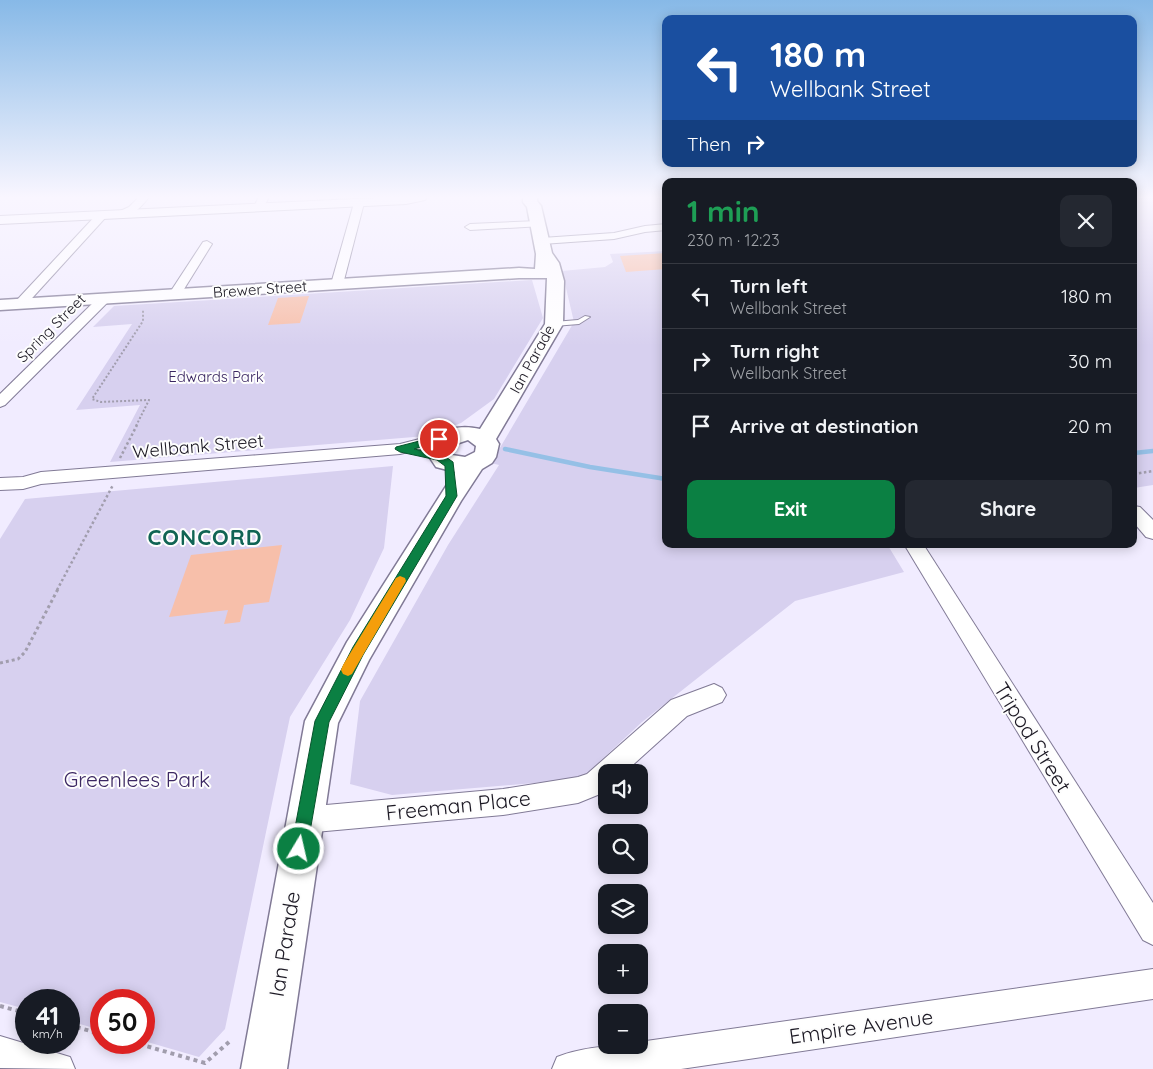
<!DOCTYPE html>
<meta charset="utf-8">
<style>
body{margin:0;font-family:Quicksand,sans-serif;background:#242831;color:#f1f3f6;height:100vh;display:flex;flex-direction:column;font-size:19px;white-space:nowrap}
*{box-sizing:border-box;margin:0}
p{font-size:16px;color:#9ea1a6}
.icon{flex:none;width:28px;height:28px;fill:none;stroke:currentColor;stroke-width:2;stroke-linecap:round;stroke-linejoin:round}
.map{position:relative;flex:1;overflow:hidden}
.sheet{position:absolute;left:662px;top:178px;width:475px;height:370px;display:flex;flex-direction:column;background:#171b24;border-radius:10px;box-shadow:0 2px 12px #0003}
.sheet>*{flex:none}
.hud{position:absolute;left:662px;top:15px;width:475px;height:152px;border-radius:10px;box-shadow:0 2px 12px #0003;background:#1a4fa0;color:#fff;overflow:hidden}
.controls{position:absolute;left:598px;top:764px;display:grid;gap:10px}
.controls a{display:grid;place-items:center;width:50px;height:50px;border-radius:10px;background:#171b24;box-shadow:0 2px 12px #0003;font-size:25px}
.speed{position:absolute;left:15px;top:989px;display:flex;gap:10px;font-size:25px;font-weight:700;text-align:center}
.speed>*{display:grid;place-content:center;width:65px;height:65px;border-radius:50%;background:#171b24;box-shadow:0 2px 12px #0003;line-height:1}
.speed small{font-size:12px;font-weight:400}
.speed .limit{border:8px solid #d22;background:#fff;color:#111}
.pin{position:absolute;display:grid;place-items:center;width:42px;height:42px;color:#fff;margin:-21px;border:2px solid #fff;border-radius:50%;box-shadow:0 1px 5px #0007}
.me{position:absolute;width:55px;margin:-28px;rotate:9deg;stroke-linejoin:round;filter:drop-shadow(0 0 4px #0008)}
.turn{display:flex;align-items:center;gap:18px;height:105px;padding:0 25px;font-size:22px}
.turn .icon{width:65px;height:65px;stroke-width:2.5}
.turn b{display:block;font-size:35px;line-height:42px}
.then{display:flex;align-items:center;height:48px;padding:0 25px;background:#0003;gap:10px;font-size:19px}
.round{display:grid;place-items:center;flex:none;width:52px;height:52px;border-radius:10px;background:#242831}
.headline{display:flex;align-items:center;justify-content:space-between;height:85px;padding:0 25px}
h1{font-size:30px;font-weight:800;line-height:38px;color:#1e9e55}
.primary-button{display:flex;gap:10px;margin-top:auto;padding:10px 25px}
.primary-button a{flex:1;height:58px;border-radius:10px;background:#0b8043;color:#fff;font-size:20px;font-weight:800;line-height:58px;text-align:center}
.primary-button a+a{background:#242831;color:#f1f3f6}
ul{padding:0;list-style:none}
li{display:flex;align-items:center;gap:15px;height:65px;padding:0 25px;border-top:1px solid #363941}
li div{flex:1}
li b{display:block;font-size:19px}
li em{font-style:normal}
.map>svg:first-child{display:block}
.green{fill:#d7d0ef}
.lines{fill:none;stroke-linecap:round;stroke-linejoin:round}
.stream{stroke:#95c0e6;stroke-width:4.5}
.building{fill:#f7bfaa}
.service-casing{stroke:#817a96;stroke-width:2}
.minor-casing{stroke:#817a96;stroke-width:2}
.tertiary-casing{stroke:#817a96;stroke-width:2}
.secondary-casing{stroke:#817a96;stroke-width:3}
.path-far3{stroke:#a19dad;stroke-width:2;stroke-dasharray:2 2;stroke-linecap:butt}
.path-far2{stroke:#a19dad;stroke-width:2.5;stroke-dasharray:2.5 2.5;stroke-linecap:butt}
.path-far1{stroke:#a19dad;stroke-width:3;stroke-dasharray:3 3;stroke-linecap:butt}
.path{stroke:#a19dad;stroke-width:4;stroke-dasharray:4 4;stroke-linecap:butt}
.service{fill:#fff;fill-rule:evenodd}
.minor{fill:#fff;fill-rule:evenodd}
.tertiary{fill:#fff;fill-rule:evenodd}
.secondary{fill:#fff;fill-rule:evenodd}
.route{fill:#0b8043;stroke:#07532c}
.slow{fill:#f59e0b}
.labels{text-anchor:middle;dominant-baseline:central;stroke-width:4;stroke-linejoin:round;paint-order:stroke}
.far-street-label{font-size:15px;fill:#1b1823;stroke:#fdfdfd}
.far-park-label{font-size:15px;fill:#3b2762;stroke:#fdfdfd}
.street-label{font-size:18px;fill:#1b1823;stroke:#fdfdfd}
.near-street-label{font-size:21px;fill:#1b1823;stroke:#fdfdfd}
.near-park-label{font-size:21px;fill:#3b2762;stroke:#fdfdfd}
.district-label{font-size:22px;font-weight:bold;letter-spacing:1px;fill:#106454;stroke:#fdfdfd}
</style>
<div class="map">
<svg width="1153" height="1069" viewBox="0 0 1153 1069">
<rect width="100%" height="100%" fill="#f1ecff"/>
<g class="green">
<polygon points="1134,197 1153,197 1153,485 1134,488"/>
<polygon points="666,251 666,544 887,544 904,572 795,601 642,722 581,779 392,795 350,784 360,701 448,545 499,465 491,463 574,322 562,271 605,267 613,262 610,254"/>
<polygon points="532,280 543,318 494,399 461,423 426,436 110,462 140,405 76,410 132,324 93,327 114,306"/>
<polygon points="393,466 384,548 350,620 290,717 225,1029 199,1057 144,1041 144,1000 101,1000 101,1030 69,1021 69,1000 26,1000 26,1009 0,1002 0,539 25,499"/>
</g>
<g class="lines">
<g class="stream">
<polyline points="505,449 590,467 666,479"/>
<polyline points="1134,453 1153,451"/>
</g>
</g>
<g class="building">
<polygon points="666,253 666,269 626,272 620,256"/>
<polygon points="309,296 300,323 268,325 278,298"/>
<polygon points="282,545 269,602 244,605 240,622 224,624 228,610 169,617 191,555"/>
</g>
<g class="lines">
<defs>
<polygon id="service" points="585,316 590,317 579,324 554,326 551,324 554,322 578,320"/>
<g id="minor">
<path d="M139 197H149C142 206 131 219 118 216V212L129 207Z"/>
<polygon points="259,197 269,197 262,210 258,211 253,208"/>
<polygon points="359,200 364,203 343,284 341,287 333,287 331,284 354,203"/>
<polygon points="102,212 106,213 106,217 24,307 16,307 14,304 16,301 98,213"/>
<polygon points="538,221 542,222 543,224 542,226 470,230 465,227 470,224"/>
<polygon points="666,224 666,230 645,232 614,239 542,244 537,241 542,238 614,233 645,226"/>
<polygon points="207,241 212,244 181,294 179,297 171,297 169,294 203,242"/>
<polygon points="105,294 111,298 109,301 5,405 0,407 0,394 101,295"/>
<polygon points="455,430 461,431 463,435 461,439 400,454 41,484 23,489 0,490 0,478 23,477 41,472 400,444"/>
<polygon points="1134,506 1140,507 1153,520 1153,539 1146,537 1134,523"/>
<polygon points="904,544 923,544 1153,903 1153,945 1143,940"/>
<polygon points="714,684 722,688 726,695 722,702 687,716 625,772 606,772 605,792 578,803 503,815 304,833 295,829 291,820 295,811 304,807 503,789 578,777 587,774 671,700"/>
<path d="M1153 969V999L681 1069H552L557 1057C582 1047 612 1045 639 1045V1042Z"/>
<polygon points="0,1036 70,1057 75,1069 0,1068"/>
</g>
<polygon id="tertiary" points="398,197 427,197 425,200 406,204 0,224 0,216"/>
<path id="secondary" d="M523 197H537V201L541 206 552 253 559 263 564 281 563 324 496 439 499 444 496 457 492 463 482 469 461 501 369 660 338 723 287 1069H241L305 721 347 642 455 472 436 467 426 452C435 429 458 424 480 429L545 324 547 278H519L0 310V300L519 268 535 269 536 254 527 207 523 202ZM468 440 476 446 475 452 465 457 452 455 450 452 453 445Z"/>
</defs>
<use href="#service" class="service-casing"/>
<use href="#minor" class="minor-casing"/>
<use href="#tertiary" class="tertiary-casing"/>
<use href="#secondary" class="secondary-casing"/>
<polyline class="path-far3" points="136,426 149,400 101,402 92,399 143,321 143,309"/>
<g class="path-far2">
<polyline points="120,458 137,425"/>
<polyline points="1134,474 1153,471"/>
<polyline points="57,590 113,485"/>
</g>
<polyline class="path-far1" points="0,663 18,659 25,652 58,589"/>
<g class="path">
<polyline points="0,1006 26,1013"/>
<polyline points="69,1025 101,1034"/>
<polyline points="132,1042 205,1063 229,1042"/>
</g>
<use href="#service" class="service"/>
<use href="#minor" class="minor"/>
<use href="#tertiary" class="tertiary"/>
<use href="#secondary" class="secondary"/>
</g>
<linearGradient id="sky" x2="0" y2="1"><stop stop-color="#87b9e7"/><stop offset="0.57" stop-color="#f9f6ff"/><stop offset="1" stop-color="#f9f6ff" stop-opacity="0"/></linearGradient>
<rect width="1153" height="346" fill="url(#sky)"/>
<polygon class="route" points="439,436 443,437 443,441 414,449 443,455 453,462 457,496 363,655 329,722 307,849 305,854 299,857 293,854 291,849 315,721 353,647 446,496 445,466 437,460 400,452 395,449 396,447"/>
<polygon class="slow" points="400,576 405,578 406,581 352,674 348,676 343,674 341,670 343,665 396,578"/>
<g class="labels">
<g class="far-street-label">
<text transform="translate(260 289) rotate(-4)">Brewer Street</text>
<text transform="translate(51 328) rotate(-45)">Spring Street</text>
<text transform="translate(532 359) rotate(-61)">Ian Parade</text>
</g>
<g class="far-park-label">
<text x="216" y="376">Edwards Park</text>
</g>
<g class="street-label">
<text transform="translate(198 446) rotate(-5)">Wellbank Street</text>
</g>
<g class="near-street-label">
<text transform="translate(1033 737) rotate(58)">Tripod Street</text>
<text transform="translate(458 805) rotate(-6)">Freeman Place</text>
<text transform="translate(284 944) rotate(-81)">Ian Parade</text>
<text transform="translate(861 1026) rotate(-8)">Empire Avenue</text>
</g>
<g class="near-park-label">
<text x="137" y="779">Greenlees Park</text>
</g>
<g class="district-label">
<text x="205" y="537">CONCORD</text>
</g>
</g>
</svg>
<div class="controls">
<a><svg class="icon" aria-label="sound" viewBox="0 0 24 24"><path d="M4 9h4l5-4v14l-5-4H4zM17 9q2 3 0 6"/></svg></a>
<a><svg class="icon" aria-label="search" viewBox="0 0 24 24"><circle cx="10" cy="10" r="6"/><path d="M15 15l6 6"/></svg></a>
<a><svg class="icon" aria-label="layers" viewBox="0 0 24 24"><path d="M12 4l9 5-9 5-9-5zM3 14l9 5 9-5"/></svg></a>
<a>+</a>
<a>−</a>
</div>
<div class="speed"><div>41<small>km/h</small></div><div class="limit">50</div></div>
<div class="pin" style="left:439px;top:439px;background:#d93025"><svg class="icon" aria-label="arrive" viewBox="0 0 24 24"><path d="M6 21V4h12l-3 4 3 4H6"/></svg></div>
<svg class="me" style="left:299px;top:849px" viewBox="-20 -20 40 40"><circle r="17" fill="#0b8043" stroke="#fff" stroke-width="3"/><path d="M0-11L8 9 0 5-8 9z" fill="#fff"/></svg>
<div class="hud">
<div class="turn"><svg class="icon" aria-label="left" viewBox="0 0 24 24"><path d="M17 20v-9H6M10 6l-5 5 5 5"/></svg><div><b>180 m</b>Wellbank Street</div></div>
<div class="then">Then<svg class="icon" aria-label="right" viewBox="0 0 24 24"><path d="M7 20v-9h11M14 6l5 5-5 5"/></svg></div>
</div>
<section class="sheet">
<div class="headline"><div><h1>1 min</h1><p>230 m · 12:23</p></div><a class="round"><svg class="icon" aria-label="close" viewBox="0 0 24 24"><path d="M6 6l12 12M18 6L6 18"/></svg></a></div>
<ul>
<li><svg class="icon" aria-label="left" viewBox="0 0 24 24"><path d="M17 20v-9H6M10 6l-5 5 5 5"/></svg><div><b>Turn left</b><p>Wellbank Street</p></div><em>180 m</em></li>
<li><svg class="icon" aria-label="right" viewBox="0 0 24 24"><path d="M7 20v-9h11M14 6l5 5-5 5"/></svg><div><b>Turn right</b><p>Wellbank Street</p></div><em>30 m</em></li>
<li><svg class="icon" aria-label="arrive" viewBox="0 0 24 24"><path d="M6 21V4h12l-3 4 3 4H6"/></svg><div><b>Arrive at destination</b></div><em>20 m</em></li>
</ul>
<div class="primary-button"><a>Exit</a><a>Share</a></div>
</section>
</div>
